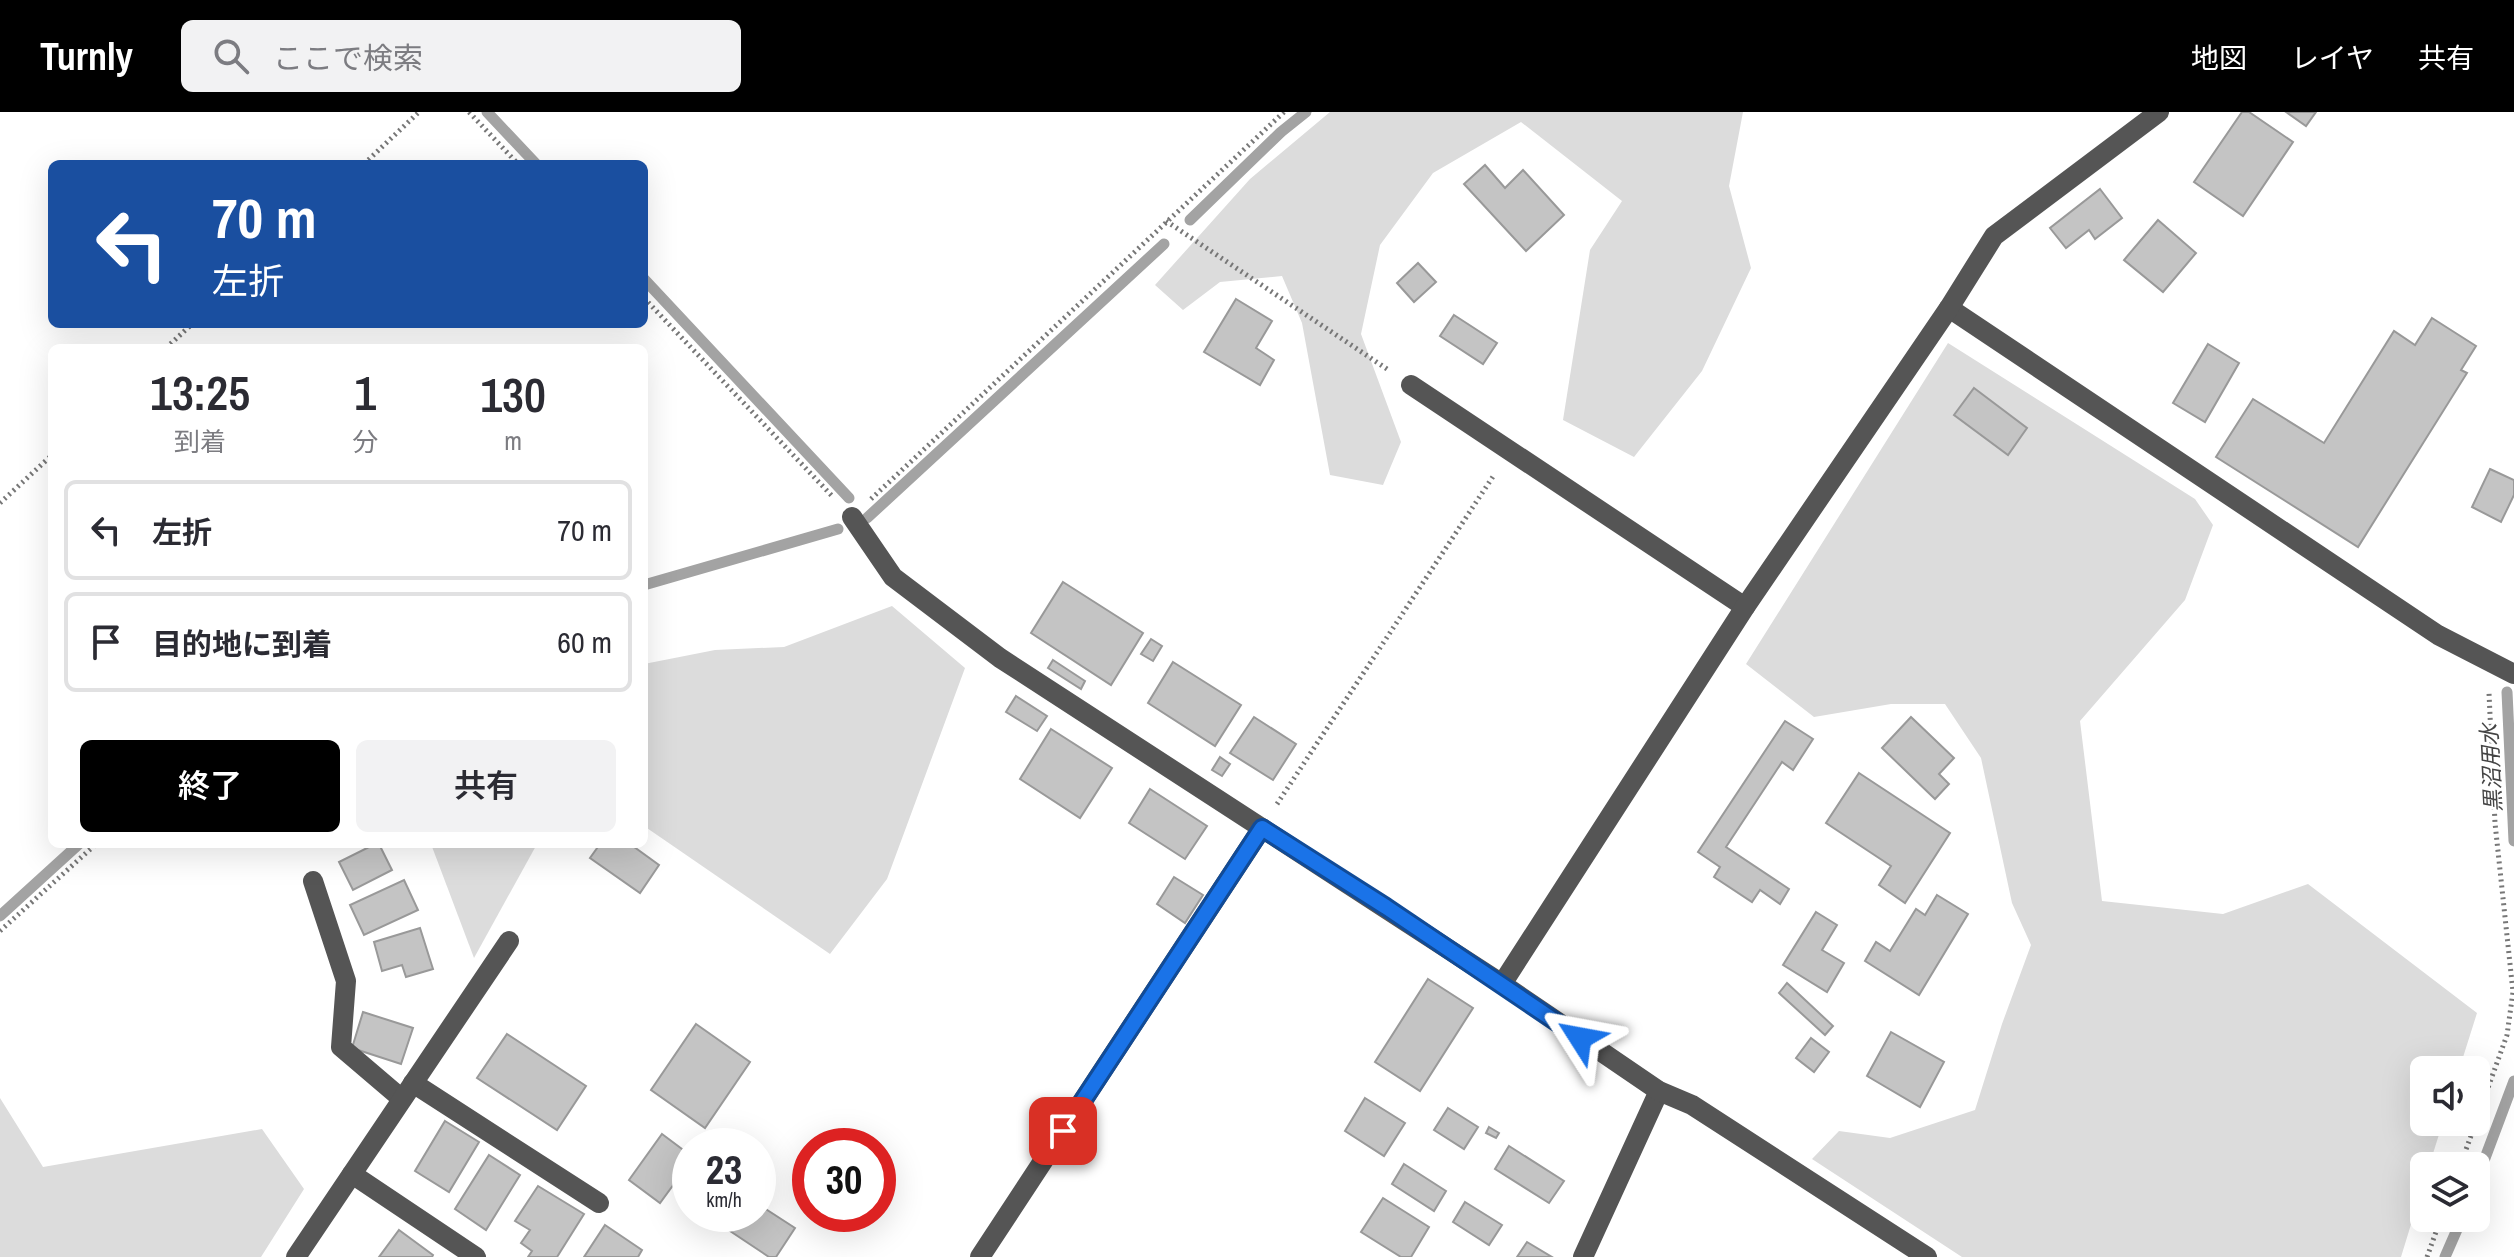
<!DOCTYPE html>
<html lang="ja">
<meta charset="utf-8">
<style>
body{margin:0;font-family:"Archivo Narrow","Noto Sans JP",sans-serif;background:#f2f2f3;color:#2b2b33;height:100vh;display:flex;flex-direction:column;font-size:30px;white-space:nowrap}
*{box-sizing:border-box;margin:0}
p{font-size:26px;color:#7c7c81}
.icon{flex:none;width:44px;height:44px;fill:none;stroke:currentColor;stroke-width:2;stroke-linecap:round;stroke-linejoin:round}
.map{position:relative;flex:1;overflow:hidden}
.panel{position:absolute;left:48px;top:232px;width:600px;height:504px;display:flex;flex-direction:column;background:#fff;border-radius:12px;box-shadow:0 8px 32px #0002}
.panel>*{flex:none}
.top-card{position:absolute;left:48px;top:48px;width:600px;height:168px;border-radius:12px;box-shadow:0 8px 32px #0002;background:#1a4fa0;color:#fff;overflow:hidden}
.buttons{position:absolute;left:2410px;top:944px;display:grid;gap:16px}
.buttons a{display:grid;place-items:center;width:80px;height:80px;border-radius:12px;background:#fff;box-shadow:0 8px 32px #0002;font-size:40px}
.speed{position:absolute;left:672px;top:1016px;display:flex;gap:16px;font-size:40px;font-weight:700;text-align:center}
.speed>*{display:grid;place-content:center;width:104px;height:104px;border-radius:50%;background:#fff;box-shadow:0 8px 32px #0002;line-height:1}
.speed small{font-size:20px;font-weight:400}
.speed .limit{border:12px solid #d22;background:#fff;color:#111}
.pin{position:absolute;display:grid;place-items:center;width:68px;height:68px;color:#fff;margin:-34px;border-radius:16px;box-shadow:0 4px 12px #0006}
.me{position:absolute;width:88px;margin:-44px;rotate:304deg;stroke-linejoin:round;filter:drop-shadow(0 0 6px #0008)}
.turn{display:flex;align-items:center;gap:28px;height:168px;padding:0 32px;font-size:36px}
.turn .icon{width:104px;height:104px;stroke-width:2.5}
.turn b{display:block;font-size:56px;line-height:68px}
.eta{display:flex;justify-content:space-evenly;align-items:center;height:136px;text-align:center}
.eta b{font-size:48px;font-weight:600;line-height:56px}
.action{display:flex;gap:16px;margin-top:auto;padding:16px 32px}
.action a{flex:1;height:92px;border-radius:12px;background:#000;color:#fff;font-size:32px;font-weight:600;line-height:92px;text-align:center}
.action a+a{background:#f2f2f3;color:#2b2b33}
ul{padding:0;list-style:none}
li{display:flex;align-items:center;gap:24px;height:100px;margin:0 16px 12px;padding:0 16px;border:4px solid #e1e1e2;border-radius:12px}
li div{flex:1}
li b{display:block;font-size:30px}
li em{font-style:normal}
header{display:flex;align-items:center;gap:48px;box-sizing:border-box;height:112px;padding:0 40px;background:#000;color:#fff}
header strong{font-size:38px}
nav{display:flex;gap:44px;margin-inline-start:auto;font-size:28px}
.search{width:560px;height:72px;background:#f2f2f3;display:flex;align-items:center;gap:20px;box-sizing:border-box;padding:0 28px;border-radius:12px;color:#7c7c81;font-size:30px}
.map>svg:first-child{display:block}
.green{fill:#dcdcdc}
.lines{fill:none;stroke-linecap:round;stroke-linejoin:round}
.stream{stroke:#a3a3a3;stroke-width:11}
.building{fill:#c4c4c4;stroke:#999;stroke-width:2}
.path{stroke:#777;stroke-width:5;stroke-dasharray:2 4;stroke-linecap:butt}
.minor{stroke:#555;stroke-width:20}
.route-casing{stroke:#114b97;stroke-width:20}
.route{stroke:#1a73e8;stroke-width:14}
.labels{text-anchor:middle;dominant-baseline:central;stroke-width:6;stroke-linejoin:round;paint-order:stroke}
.water-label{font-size:22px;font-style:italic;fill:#444;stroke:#fff}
</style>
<header>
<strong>Turnly</strong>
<div class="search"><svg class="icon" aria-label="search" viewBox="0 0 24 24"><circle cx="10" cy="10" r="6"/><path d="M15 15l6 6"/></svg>ここで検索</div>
<nav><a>地図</a><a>レイヤ</a><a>共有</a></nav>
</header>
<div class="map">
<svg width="2514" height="1145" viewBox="0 0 2514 1145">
<rect width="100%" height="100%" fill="#fff"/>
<g class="green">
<polygon points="1330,0 1743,0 1729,74 1751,156 1702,259 1634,345 1563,308 1590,138 1622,89 1521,10 1433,61 1380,133 1361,222 1401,330 1383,373 1330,363 1302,211 1282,164 1220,170 1183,198 1155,173 1250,67"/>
<polygon points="1948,231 2195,387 2213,413 2185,488 2080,609 2102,789 2223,802 2308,772 2477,901 2459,958 2424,958 2424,1010 2443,1010 2429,1054 2424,1054 2424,1070 2401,1145 1962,1145 1812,1047 1839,1019 1890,1026 1975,998 2002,912 2031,833 2012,791 1981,646 1945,592 1891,592 1814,605 1746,552"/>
<polygon points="892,494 965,556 887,767 830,842 644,714 644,552 715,538 784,535"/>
<polygon points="431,732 537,732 474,846"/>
<polygon points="0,986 43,1055 262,1017 304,1077 261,1145 0,1145"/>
</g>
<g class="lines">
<g class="stream">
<polyline points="487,0 536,52"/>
<polyline points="1190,108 1281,20 1306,0"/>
<polyline points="644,167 849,386"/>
<polyline points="867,406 1164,132"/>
<polyline points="644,473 838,417"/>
<polyline points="2507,580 2514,729"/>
<polyline points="0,804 79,732"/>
<polyline points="2476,1070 2514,969"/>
<polyline points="2445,1145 2462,1106"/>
</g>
</g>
<g class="building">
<polygon points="2242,0 2249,0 2293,30 2243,104 2194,70"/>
<polygon points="2286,0 2316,0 2306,14"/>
<polygon points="1485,53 1505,76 1523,58 1564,103 1526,139 1464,72"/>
<polygon points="2100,77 2122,106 2095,127 2089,118 2066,136 2050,116"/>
<polygon points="2158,108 2196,141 2163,180 2124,148"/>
<polygon points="1418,151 1436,170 1414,190 1397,171"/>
<polygon points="1236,187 1272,209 1256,236 1274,248 1260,273 1204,240"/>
<polygon points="1454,203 1497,231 1483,252 1440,224"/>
<polygon points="2432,206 2476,234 2461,258 2467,261 2358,435 2216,345 2253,287 2324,331 2394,219 2415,233"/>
<polygon points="2208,232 2239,251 2205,310 2173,291"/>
<polygon points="1974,276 2027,316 2008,343 1954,303"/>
<polygon points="2490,357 2514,368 2514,383 2501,410 2472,395"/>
<polygon points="1063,470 1143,521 1111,573 1031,521"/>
<polygon points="1151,527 1162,534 1153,549 1141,542"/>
<polygon points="1053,548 1085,569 1081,577 1048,556"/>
<polygon points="1173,550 1241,593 1215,634 1148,591"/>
<polygon points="1016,584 1047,604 1037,619 1006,600"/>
<polygon points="1254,605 1296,632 1273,668 1230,641"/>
<polygon points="1911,605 1954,646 1939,662 1949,672 1935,687 1882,636"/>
<polygon points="1785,609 1813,627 1793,658 1782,650 1726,735 1789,777 1780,792 1760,778 1752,790 1714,765 1720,755 1698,740"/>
<polygon points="1051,617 1112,656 1080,706 1020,667"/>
<polygon points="1220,645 1230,652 1222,664 1212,658"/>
<polygon points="1859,661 1950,721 1905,791 1879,773 1891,754 1826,711"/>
<polygon points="1150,677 1207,714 1185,747 1129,711"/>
<polygon points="375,732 379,732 392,758 353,778 339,750"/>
<polygon points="600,732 630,732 659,753 640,781 590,746"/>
<polygon points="1174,765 1203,783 1185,811 1157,792"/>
<polygon points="404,768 418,798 364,823 350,793"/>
<polygon points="1937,783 1968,802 1919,883 1865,849 1876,830 1890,839 1916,797 1925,803"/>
<polygon points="1816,800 1837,813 1822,838 1844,851 1827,880 1783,853"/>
<polygon points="420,816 433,857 406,865 402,853 382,859 374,830"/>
<polygon points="1428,867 1473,896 1420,979 1375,950"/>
<polygon points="1787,871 1833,914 1825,923 1779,881"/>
<polygon points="363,900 413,916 401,952 352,936"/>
<polygon points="696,912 750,950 705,1016 651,978"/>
<polygon points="1891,920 1944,950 1920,995 1867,964"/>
<polygon points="507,922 586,974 557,1018 477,966"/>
<polygon points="1811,926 1829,940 1814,960 1796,946"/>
<polygon points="1365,986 1405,1011 1384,1044 1345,1019"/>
<polygon points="1448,996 1478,1015 1464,1037 1434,1018"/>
<polygon points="445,1009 479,1030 449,1080 415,1059"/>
<polygon points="1489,1015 1499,1021 1496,1026 1486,1021"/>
<polygon points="662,1022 690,1043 690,1050 660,1091 629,1068"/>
<polygon points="1509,1034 1564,1069 1549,1091 1495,1057"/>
<polygon points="489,1043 520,1063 486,1118 455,1097"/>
<polygon points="1404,1052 1446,1079 1434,1099 1392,1072"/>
<polygon points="538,1074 584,1102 557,1145 528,1145 532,1139 521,1131 530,1118 515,1109"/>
<polygon points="1383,1086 1429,1115 1411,1145 1401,1145 1361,1120"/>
<polygon points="1465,1090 1502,1113 1489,1133 1453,1110"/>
<polygon points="758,1092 795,1116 776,1145 769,1145 730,1119 741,1102 758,1102"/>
<polygon points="605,1113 642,1138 638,1145 584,1145"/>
<polygon points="399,1118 433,1143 432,1145 379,1145"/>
<polygon points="1527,1130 1552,1145 1517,1145"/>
</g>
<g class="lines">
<g class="path">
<polyline points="469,0 518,52"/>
<polyline points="364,52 419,0"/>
<polyline points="1166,109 1390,259"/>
<polyline points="644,186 833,385"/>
<polyline points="166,236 192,212"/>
<polyline points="871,387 1284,0"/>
<polyline points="0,391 52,343"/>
<polyline points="1277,692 1494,363"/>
<polyline points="0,819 96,732"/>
<polyline points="2476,1009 2507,923 2513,880 2495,711 2489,581"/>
<polyline points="2460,1054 2476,1010"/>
<polyline points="2427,1145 2441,1106"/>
</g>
<g class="minor">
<polyline points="1949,196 2438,523 2514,562"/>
<polyline points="1411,273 1745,495"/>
<polyline points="852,405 893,465 1000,546 1502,872"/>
<polyline points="313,769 346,869 341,935 402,987"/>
<polyline points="413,971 599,1091"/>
<polyline points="352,1062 476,1145"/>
<polyline points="296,1145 509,829"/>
<polyline points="980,1145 1262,716"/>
<polyline points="1583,1145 1659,979"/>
<polyline points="1927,1145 1692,993 1659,979 1502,872 1745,495 1949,196 1994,124 2159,0"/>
</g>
</g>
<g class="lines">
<defs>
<polyline id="route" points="1063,1019 1262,716 1386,795 1580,926"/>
</defs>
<use href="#route" class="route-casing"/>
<use href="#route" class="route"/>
</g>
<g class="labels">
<g class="water-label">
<text transform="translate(2491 656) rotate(-93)">黒沼用水</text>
</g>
</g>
</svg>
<div class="buttons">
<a><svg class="icon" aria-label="sound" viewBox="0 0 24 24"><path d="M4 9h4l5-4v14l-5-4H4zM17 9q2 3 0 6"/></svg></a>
<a><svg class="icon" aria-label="layers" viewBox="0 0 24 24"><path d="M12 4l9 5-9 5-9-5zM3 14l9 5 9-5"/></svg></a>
</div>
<div class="speed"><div>23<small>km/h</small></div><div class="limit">30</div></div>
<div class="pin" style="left:1063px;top:1019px;background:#d93025"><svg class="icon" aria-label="arrive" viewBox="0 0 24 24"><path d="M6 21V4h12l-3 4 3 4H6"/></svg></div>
<svg class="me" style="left:1580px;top:926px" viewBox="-20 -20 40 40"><path d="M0-17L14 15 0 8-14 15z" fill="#1a73e8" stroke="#fff" stroke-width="4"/></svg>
<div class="top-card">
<div class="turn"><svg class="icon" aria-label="left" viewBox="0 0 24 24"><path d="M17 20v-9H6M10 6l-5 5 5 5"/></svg><div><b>70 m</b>左折</div></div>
</div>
<section class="panel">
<div class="eta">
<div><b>13:25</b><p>到着</p></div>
<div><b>1</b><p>分</p></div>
<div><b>130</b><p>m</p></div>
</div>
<ul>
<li><svg class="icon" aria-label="left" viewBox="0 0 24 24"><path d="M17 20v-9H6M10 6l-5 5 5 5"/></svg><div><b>左折</b></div><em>70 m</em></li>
<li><svg class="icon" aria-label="arrive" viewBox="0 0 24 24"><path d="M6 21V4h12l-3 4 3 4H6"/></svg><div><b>目的地に到着</b></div><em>60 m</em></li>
</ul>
<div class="action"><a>終了</a><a>共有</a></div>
</section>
</div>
